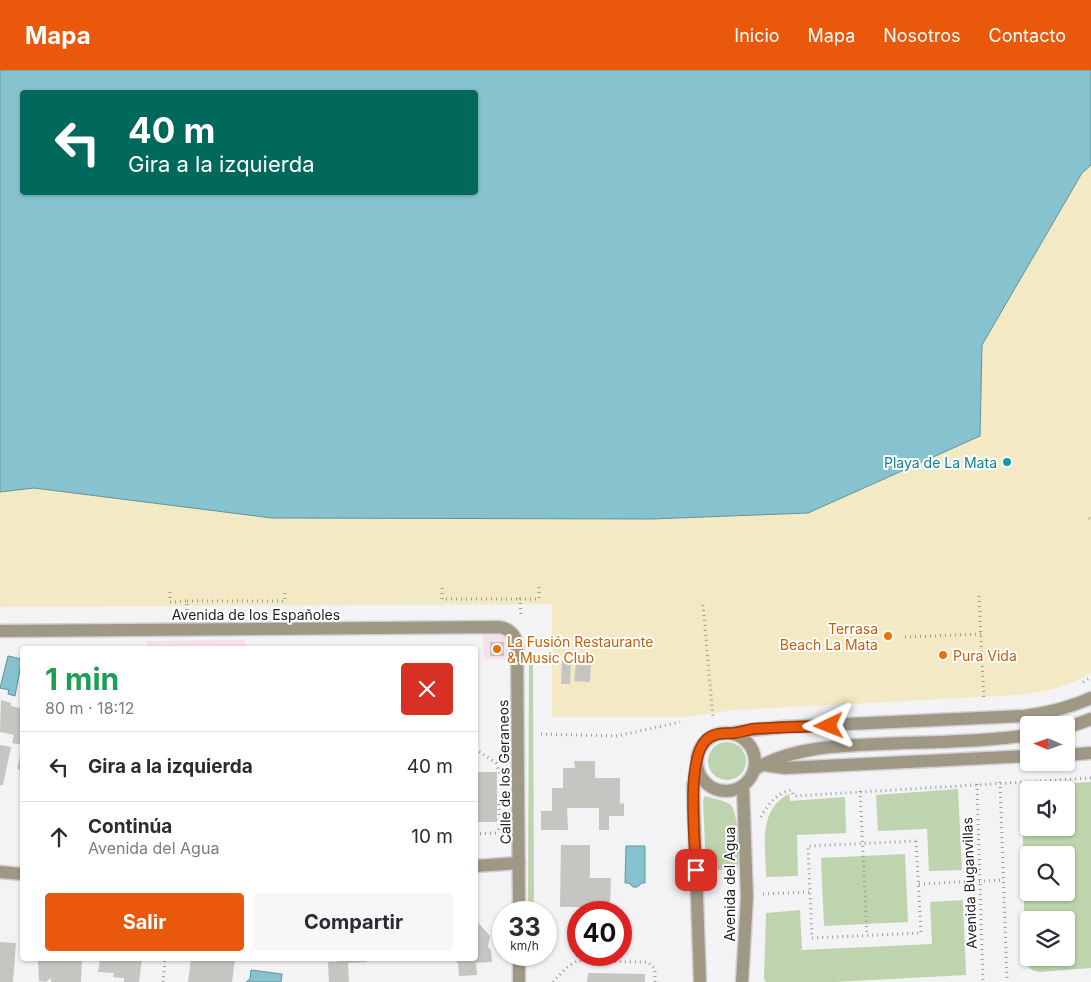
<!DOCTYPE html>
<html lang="es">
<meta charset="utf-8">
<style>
body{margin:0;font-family:Inter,sans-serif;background:#f7f7f7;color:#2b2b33;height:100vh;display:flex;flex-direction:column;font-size:19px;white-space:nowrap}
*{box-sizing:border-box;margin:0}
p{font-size:16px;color:#7c7c81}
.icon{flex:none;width:28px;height:28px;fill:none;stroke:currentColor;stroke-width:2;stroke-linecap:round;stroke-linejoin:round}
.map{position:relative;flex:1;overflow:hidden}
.sheet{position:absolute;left:20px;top:576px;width:458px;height:315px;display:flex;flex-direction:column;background:#fff;border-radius:5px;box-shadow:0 1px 4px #0004}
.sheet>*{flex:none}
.banner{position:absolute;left:20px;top:20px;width:458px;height:105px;border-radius:5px;box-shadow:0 1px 4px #0004;background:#00695c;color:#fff;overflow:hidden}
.needle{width:32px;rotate:272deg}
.tools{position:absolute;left:1020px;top:646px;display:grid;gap:10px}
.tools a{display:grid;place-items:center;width:55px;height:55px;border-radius:5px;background:#fff;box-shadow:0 1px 4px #0004;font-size:25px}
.speed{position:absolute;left:492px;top:831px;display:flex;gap:10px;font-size:25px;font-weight:700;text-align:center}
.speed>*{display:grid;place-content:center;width:65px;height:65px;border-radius:50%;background:#fff;box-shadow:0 1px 4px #0004;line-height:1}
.speed small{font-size:12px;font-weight:400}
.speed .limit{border:8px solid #d22;background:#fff;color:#111}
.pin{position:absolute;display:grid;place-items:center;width:42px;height:42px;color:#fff;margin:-21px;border-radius:10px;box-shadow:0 2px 8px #0006}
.me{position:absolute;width:55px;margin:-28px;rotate:268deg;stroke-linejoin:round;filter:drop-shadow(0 0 4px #0008)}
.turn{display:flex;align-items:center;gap:18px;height:105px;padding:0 25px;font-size:22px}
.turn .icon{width:65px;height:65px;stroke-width:2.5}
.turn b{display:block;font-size:35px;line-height:42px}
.round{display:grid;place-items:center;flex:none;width:52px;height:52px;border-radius:5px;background:#f7f7f7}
.summary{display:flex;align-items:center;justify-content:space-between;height:85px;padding:0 25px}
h1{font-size:30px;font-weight:700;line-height:38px;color:#1e9e55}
.action{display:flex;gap:10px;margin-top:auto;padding:10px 25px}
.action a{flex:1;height:58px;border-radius:5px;background:#ea580c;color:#fff;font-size:20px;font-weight:700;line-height:58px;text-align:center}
.action a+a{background:#f7f7f7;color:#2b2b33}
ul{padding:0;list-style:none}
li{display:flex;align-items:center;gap:15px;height:70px;padding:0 25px;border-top:1px solid #e1e1e2}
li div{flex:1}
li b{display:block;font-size:19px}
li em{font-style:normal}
header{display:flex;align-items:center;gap:30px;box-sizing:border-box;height:70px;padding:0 25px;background:#ea580c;color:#fff}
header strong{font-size:24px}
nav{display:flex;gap:28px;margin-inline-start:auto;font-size:18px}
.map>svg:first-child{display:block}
.commercial{fill:#f8e1ed}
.green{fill:#bdd4ae;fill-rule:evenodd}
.sand{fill:#f3e9c4}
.water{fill:#86c3cf;stroke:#66919a;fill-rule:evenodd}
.building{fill:#c7c5c2}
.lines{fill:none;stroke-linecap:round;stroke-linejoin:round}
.minor-casing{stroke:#d1d0d3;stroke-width:15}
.path{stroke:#9b9b9d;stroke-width:3;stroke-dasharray:1 4;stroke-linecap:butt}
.minor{stroke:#9f9885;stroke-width:12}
.route-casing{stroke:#983908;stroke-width:12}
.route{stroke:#ea580c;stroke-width:9}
.culture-dot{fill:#0f9aa8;stroke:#fff;stroke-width:2}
.food-dot{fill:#e8710a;stroke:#fff;stroke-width:2}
.labels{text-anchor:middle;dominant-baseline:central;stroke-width:4;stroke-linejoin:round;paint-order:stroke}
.culture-label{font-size:14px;fill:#0d838f;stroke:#fff;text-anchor:end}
.street-label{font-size:14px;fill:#1d1d1e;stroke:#fff}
.food-label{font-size:14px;fill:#c56008;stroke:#fff;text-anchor:start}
</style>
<header>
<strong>Mapa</strong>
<nav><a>Inicio</a><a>Mapa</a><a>Nosotros</a><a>Contacto</a></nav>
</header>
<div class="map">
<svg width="1091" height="912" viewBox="0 0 1091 912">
<rect width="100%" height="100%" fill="#f3f2f5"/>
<g class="commercial">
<polygon points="483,561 501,564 505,566 508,573 510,589 483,589"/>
<polygon points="245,570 247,579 146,579 147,571"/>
</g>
<g class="green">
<polygon points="529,590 533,590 534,842 528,842"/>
<circle cx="727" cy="691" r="19"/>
<path d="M1091 712V898L1039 902C1031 900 1027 898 1025 890L1022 716ZM1029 720H1066V758H1029ZM1029 785H1066V822H1029ZM1029 850H1066V888H1029Z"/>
<polygon points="958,719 962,800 929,801 927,759 878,761 876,725"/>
<path d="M789 724 790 731 845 727 846 763 797 765 798 806 766 807C766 777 757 740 789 724Z"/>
<path d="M705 726C711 728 727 731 731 735 738 742 742 792 737 799L712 800 706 798 703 730Z"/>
<polygon points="905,784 908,852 824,856 821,788"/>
<polygon points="963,830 966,905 835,912 766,912 764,909 766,843 800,840 802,880 932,874 930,832"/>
</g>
<path class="sand" d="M1091 95V603C1068 617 1045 622 1018 625L734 640 686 647H552V534L0 537V422L34 418 272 448 651 449 808 443 980 366 982 275 1082 103Z"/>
<g class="water">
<path d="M0 0H1091V95L1082 103 982 275 980 366 808 443 651 449 272 448 34 418 0 422ZM22 22H475V122H22Z"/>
<polygon points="8,586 22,589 15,626 8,624 9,620 0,618"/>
<polygon points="626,776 645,776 645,813 642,813 637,817 633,817 629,813 625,813"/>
<polygon points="251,900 282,904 281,912 246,912 250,909"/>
</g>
<g class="building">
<rect x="490" y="572" width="14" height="14"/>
<polygon points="562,591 571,592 570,614 561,614"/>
<polygon points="576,593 591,594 590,612 574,611"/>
<polygon points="1,630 11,633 11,636 20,638 22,631 22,675 12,673 14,665 0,662"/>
<polygon points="0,675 11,677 3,715 0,715"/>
<polygon points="22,678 22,701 17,699"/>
<polygon points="574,691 595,691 595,708 620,708 620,734 624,733 624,746 609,746 609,760 599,760 599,738 567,738 568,760 541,760 541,741 552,741 552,718 563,718 563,698 575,698"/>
<rect x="475" y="702" width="22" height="50"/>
<polygon points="561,775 590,775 590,808 611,808 610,837 592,837 592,840 579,839 579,837 560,837"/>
<polygon points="475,849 490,866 488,877 491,880 492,892 476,893 477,905 459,906 458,893 457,893 456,889 475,889"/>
<polygon points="0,872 16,873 13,912 0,912"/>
<polygon points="44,889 82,889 81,912 51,912 51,908 46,912 39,911 38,891 44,891"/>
<polygon points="100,889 142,889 139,912 124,912 124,908 113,907 114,903 98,902"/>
<polygon points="191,889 235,889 232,912 188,912"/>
<polygon points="337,889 367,889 367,892 348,893 349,912 329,912 328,892 337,892"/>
<polygon points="588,903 645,904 645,912 587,912"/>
</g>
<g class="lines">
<defs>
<g id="minor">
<path d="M0 561 498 557C509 558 516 565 517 575L519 842"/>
<polyline points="1066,658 1091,649"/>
<circle cx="726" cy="692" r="29"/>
<path d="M733 663 751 660 783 657 1024 646C1048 643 1069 638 1091 628"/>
<polyline points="1066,685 1091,683"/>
<polyline points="764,695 785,698 1029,686"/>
<polyline points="697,696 693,716 700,912"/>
<path d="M755 699C793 677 837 676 880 674 930 672 980 672 1029 665"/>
<polyline points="475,796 519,793"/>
<polyline points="0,802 22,804"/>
<polyline points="519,912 519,885"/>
<polyline points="742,912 747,827 743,717"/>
</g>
</defs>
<use href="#minor" class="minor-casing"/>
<g class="path">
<polyline points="1089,448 1091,449"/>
<polyline points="442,518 442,529 520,529"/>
<polyline points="170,522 170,532 187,531 187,543"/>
<polyline points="979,526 984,631"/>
<polyline points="187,531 285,531 285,521"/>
<polyline points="703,535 713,647"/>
<polyline points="521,544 520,529 539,529 539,514"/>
<polyline points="905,567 981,564"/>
<polyline points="1083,612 1091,607"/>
<polyline points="541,664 617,666 680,652"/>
<polyline points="475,679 496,693 500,704"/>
<polyline points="1000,712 1007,910"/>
<polyline points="977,714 983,912"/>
<polyline points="860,721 867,865"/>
<path d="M761 747C767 735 777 723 791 720L794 726 1091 708"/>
<polyline points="475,764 496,763 499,759 499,725"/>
<polygon points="916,771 921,863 812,868 808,776"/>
<polyline points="919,814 1004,810"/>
<polyline points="763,824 810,822"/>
<polyline points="163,912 165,889"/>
<polyline points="553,912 566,898 577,891 648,892 655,899 655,912"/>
</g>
<use href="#minor" class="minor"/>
</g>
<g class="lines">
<defs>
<path id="route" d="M696 800C695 773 686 689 706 670 715 662 724 664 734 663 741 662 747 660 753 659 778 657 804 657 829 656"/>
</defs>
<use href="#route" class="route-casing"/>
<use href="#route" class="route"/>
</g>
<circle class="culture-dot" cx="1007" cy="392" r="5"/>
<g class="food-dot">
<circle cx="888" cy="566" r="5"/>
<circle cx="497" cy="579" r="5"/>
<circle cx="943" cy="585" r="5"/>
</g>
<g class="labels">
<g class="culture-label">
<text x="997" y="392">Playa de La Mata</text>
</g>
<g class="street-label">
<text x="256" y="544">Avenida de los Españoles</text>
<text transform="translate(504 702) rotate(-91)">Calle de los Geraneos</text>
<text transform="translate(969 813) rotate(-92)">Avenida Buganvillas</text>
<text transform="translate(729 814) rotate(-90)">Avenida del Agua</text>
</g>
<g class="food-label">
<text x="878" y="558" text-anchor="end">Terrasa<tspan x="878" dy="16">Beach La Mata</tspan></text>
<text x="507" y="571">La Fusión Restaurante<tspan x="507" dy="16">&amp; Music Club</tspan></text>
<text x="953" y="585">Pura Vida</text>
</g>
</g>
</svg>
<div class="tools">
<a><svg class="needle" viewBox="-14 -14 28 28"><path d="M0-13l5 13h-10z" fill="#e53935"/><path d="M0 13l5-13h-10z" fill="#7c7c81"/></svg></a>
<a><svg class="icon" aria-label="sound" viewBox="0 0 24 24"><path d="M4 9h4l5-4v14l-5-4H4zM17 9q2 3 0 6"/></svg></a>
<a><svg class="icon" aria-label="search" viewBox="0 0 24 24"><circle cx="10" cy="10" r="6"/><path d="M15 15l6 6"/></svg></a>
<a><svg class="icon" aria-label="layers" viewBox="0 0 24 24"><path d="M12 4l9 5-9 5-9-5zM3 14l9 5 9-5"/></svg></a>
</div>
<div class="speed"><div>33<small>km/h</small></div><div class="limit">40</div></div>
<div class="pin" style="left:696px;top:800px;background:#d93025"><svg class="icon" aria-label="arrive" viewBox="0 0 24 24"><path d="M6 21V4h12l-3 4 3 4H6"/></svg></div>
<svg class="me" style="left:829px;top:656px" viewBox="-20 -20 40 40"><path d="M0-17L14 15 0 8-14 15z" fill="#ea580c" stroke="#fff" stroke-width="4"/></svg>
<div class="banner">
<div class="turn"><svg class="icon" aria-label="left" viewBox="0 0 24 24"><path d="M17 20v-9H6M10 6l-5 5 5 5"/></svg><div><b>40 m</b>Gira a la izquierda</div></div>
</div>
<section class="sheet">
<div class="summary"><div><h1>1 min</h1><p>80 m · 18:12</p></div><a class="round" style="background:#d93025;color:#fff"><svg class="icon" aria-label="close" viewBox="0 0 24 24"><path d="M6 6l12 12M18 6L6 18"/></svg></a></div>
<ul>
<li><svg class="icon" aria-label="left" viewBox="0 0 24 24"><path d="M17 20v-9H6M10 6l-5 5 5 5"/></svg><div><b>Gira a la izquierda</b></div><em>40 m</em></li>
<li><svg class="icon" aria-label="ahead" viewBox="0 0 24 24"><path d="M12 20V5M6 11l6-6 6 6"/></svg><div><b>Continúa</b><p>Avenida del Agua</p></div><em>10 m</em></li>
</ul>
<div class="action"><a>Salir</a><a>Compartir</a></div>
</section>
</div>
